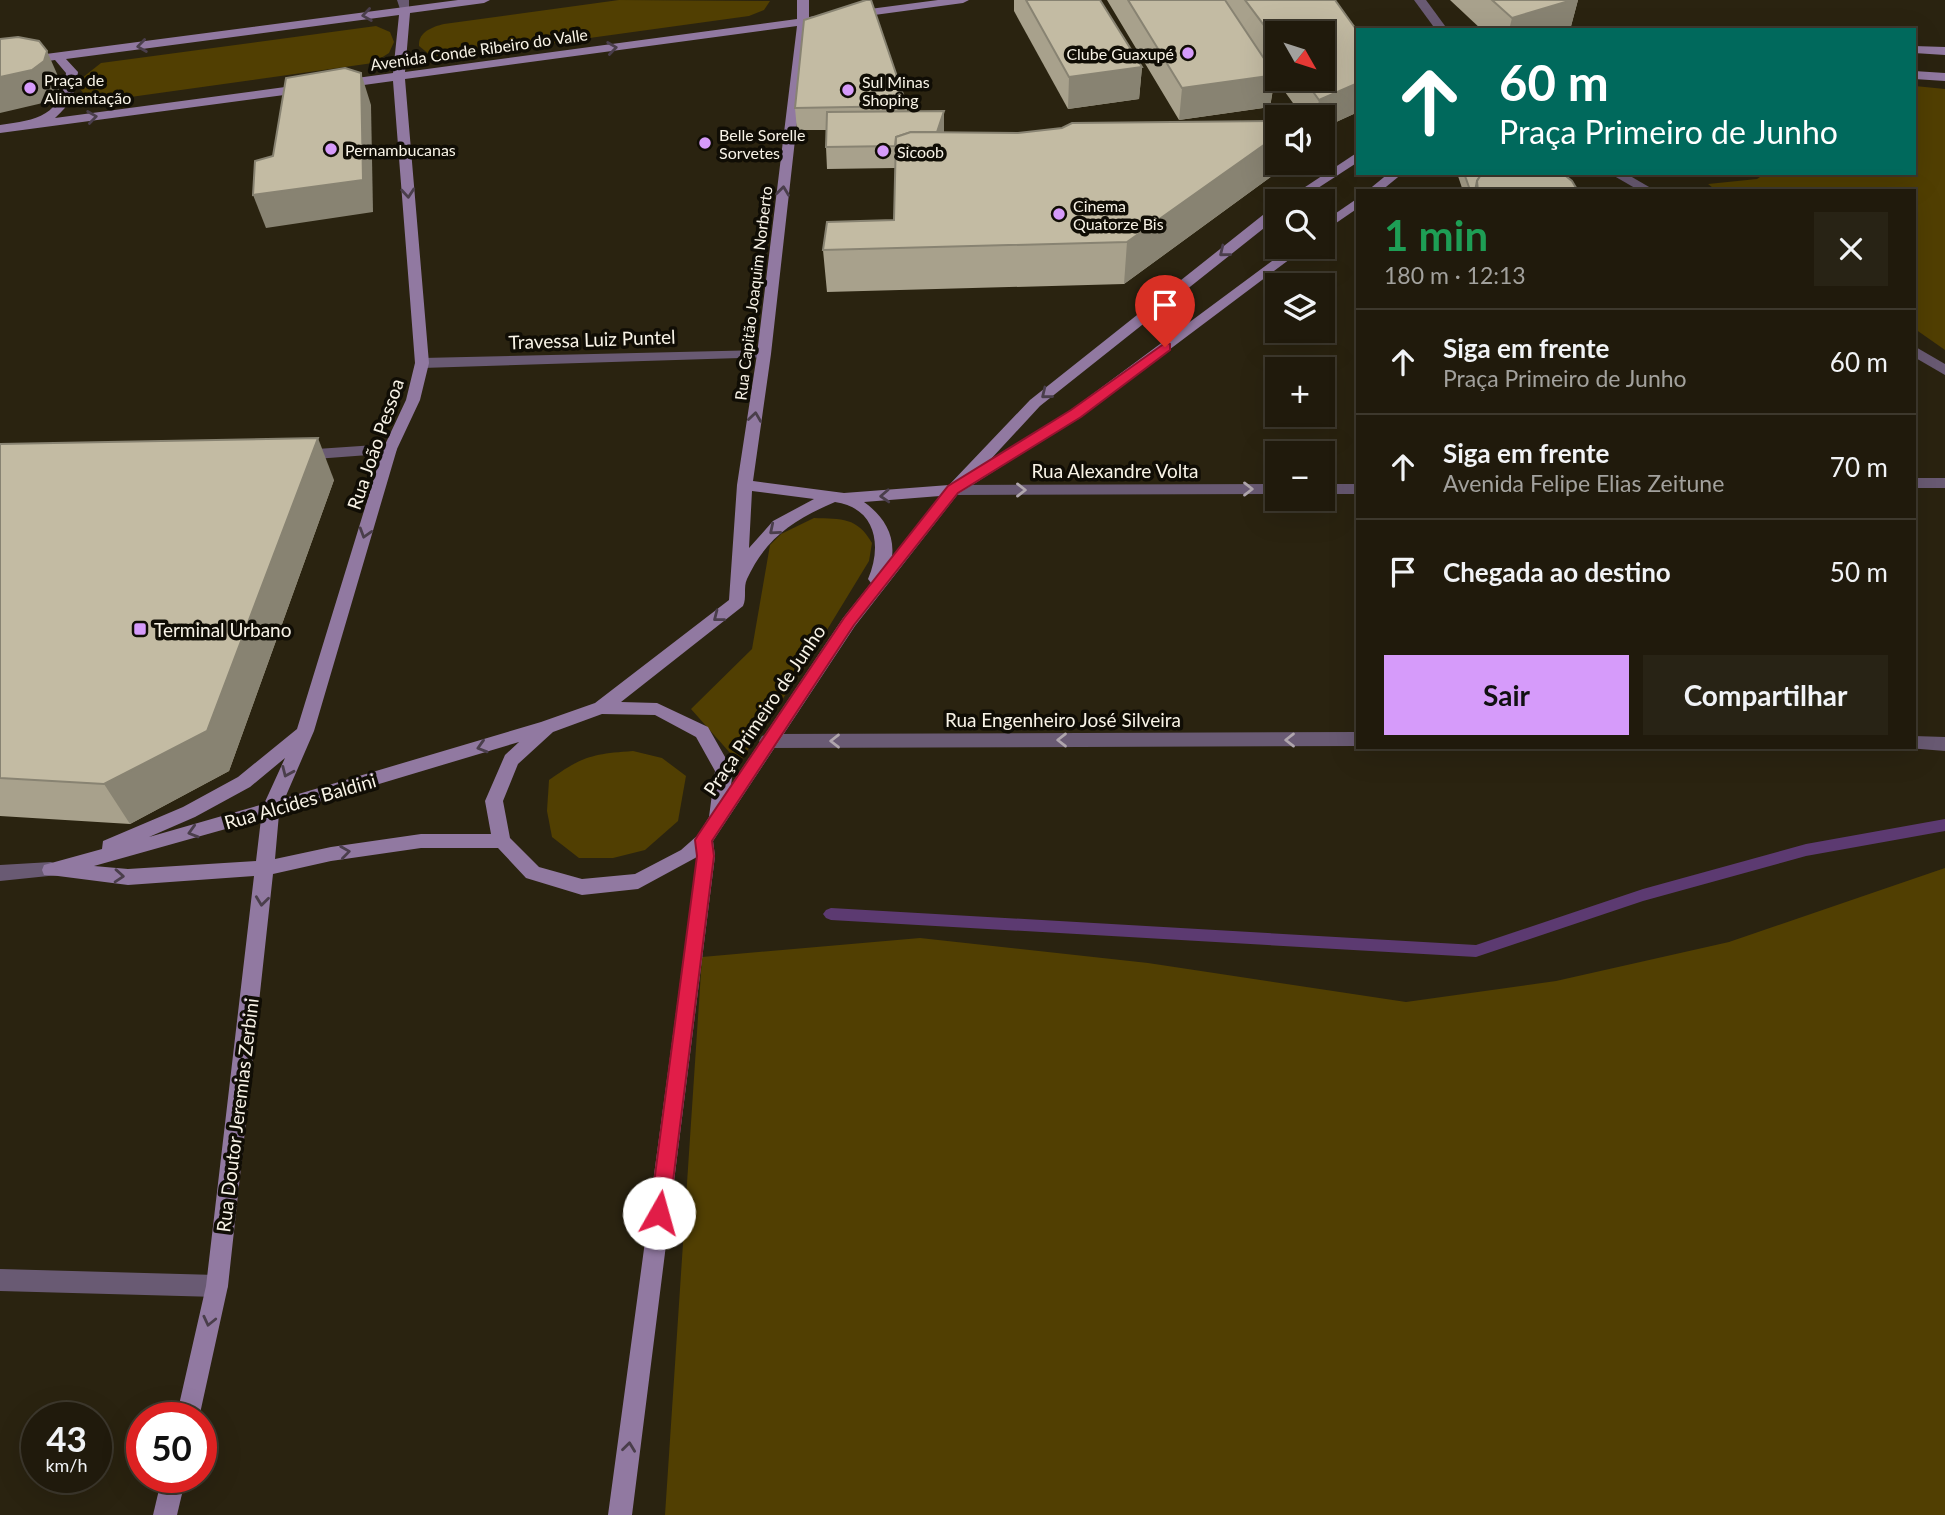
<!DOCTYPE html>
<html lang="pt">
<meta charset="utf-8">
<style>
body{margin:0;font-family:Lato,sans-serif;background:#282315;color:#f1f3f6;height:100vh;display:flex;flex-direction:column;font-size:26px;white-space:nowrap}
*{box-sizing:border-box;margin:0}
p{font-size:23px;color:#a2a19d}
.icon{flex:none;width:38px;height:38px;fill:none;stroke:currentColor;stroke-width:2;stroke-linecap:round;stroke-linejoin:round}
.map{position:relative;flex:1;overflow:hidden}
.panel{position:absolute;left:1356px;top:189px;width:560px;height:560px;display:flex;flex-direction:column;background:#201a0c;border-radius:0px;box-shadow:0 7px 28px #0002,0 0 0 2px #3d382d}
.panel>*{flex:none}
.banner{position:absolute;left:1356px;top:28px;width:560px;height:147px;border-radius:0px;box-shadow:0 7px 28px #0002,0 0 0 2px #3d382d;background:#00695c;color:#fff;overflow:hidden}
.needle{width:46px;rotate:129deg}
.buttons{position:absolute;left:1265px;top:21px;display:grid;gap:14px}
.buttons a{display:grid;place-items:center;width:70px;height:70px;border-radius:0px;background:#201a0c;box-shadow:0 7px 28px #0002,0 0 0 2px #3d382d;font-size:35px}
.speed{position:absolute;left:21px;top:1402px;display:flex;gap:14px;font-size:35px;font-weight:700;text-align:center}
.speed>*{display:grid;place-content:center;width:91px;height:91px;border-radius:50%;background:#201a0c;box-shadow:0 7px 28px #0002,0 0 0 2px #3d382d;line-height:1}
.speed small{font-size:18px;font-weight:400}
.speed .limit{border:10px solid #d22;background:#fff;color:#111}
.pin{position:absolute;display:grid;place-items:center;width:60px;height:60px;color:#fff;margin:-72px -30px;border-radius:50% 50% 50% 0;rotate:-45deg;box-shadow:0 0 7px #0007}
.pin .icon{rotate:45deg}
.me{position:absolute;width:77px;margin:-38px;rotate:7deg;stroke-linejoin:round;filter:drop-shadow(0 0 5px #0008)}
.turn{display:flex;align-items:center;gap:24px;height:147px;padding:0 28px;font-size:32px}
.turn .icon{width:91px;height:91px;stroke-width:2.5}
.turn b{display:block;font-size:49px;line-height:60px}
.round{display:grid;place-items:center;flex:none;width:74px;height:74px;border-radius:0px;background:#282315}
.headline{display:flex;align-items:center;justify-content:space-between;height:119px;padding:0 28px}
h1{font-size:42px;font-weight:700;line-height:52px;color:#1e9e55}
.cta{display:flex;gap:14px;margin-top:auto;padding:14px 28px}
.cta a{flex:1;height:80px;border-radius:0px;background:#d69bfa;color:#111;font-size:28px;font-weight:700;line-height:80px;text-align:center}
.cta a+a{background:#282315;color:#f1f3f6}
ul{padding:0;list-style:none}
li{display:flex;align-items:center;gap:21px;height:105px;padding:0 28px;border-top:2px solid #3d382d}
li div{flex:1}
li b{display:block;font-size:26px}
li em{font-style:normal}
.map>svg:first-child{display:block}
.green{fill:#513f02}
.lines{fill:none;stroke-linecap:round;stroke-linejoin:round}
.stream{fill:#5c3a71;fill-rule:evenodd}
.minor{fill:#695a73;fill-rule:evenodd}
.secondary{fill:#9179a1;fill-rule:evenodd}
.wall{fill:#a8a18c;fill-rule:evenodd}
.shaded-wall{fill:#888372}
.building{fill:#c3bba3;stroke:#888372;stroke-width:2}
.oneway{stroke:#4a3e4b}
.oneway2{stroke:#b0a6ad}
.route{fill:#e11d48;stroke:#92132f;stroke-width:2}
.poi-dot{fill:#d69bfa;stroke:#100d05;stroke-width:2.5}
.labels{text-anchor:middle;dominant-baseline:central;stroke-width:7;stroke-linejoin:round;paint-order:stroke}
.far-street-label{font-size:16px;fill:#f8f3e7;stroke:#100d05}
.far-poi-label{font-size:16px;fill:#f8f3e7;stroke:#100d05;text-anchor:start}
.street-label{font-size:19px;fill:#f8f3e7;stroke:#100d05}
.poi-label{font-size:19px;fill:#f8f3e7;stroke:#100d05;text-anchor:start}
</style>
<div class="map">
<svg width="1945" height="1515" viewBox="0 0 1945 1515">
<rect width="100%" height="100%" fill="#2a2310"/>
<g class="green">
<path d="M619 0 770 1 764 10 749 16 451 57 430 55 419 46C418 32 432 27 444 24Z"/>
<polygon points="376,26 390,32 394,42 389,53 373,63 102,101 86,96 80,89 82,78 101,63"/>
<polygon points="1915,86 1945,89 1945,350 1915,329 1914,191 1717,191 1708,184 1757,179 1766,173 1914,173"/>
<path d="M814 518C842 519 857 517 872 543L869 561 805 666 739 763 691 709 752 649 770 545 781 534Z"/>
<path d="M633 751 662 758 686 776 678 821 645 850 613 858H579L552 837 547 811 549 780C583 756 592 754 633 751Z"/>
<polygon points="1945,868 1945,1515 665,1515 702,957 920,938 1148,963 1406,1002 1556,981 1729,942"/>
</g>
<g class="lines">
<polygon class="stream" points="1945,819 1945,831 1806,856 1643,901 1476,957 831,920 826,918 823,914 826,910 831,908 1476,945 1643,889 1806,844"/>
<g class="minor">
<polygon points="397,0 409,0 409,12 401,12"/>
<polygon points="1414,0 1426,0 1448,30 1436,30"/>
<polygon points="1609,173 1625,173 1656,191 1640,191"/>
<polygon points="1914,346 1945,364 1945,375 1914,357"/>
<polygon points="764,350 769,351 769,357 422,368 415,363 422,358"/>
<polygon points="390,444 395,445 397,449 395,453 302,460 294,455 302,450"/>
<rect x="1914" y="478" width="31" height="10"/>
<polygon points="1278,484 1278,494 953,495 945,490 953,485"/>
<rect x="1323" y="484" width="35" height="10"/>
<polygon points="1358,732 1358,746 768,748 762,746 759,741 762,736 768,734"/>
<polygon points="1914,736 1945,737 1945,751 1908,748 1914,747"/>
<polygon points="51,862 58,865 60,870 58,875 0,881 0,865"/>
<polygon points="0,1269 217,1275 225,1278 228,1286 225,1294 217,1297 0,1291"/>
</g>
<g class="secondary">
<path d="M458 0H490L484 3 410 13 405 72 797 19V0H809V17L938 0H969L963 3 808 24 771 354 753 481 844 493 949 485 1030 400 1273 207 1278 206V217L1040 406 990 460 1071 410 1291 247H1306L1081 416 958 494 855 626 713 841 715 856 632 1515H608L697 857 638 889 582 895 526 878 498 848H421L331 861 273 874 228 1286 199 1418H176L206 1286 254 876 128 885 58 876 44 875 42 870 44 865 102 849 103 841 183 807 238 777 297 729 383 449 406 400 415 363 393 81 342 88 336 84 342 80 393 73 399 15 66 59 78 72C76 92 70 105 55 118L307 84 313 88 307 92 0 133V125C37 120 62 116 66 73L55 60 0 68V60ZM797 26 757 354 737 485 729 600 595 703 541 722 285 798 314 731 397 449 420 400 429 363 405 79ZM752 491 814 499 773 521 749 548ZM940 496 892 557C895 533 882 515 864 502ZM835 502C877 508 882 547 868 579L871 583 843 618 731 785 733 771 708 727 657 703 621 702 743 606C747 598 743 587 747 579 766 538 793 520 835 502ZM602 714 655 715 696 737 715 771 709 817 698 835 681 850 635 874 582 879 539 867 510 838 503 801 518 764 553 732ZM519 742 505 755 485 801 491 834H421L331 847 275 859 279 814ZM285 758 264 804 149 837 195 817 250 787ZM261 819 256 861 128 869 94 866Z"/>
<polygon points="1914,46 1945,47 1945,55 1914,53"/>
<polygon points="1914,71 1945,73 1945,81 1914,79"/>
<polygon points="1358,152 1358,162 1298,201 1284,201"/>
<polygon points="1389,173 1403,173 1381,191 1367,191"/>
<polygon points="1358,198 1358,208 1323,232 1323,222"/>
<polygon points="162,1477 186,1477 177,1515 153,1515"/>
</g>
</g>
<g class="wall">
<polygon points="1014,0 1100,0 1142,67 1139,99 1068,109 1014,11"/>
<path d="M1107 0H1335L1358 32V112L1323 128V117H1303L1275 78 1270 107 1179 120ZM1278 33 1323 79H1278Z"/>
<polygon points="1450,0 1578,0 1570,30 1482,30"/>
<polygon points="907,106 907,112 944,111 944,132 1278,163 1290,163 1124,284 827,292 823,250 894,220 895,168 827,169 826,147 826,130 797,130 795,108"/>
<polygon points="1457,173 1562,173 1578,191 1463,191"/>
<polygon points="0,444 334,480 229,771 130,824 0,816"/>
</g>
<g class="shaded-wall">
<polygon points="1572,0 1578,0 1570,30 1509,30 1512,18"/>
<polygon points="47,51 61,83 58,93 47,102 0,113 0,77"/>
<polygon points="1142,67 1139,99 1068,109 1069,77"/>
<polygon points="361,73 371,105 373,212 266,228 253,195"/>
<polygon points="1275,75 1270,107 1179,120 1182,88"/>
<polygon points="1358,83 1358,112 1323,128 1323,117 1316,117 1319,100"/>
<polygon points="944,111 944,134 932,146"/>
<polygon points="1278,135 1278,163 1290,163 1124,284 1127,242"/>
<polygon points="318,438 334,480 229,771 130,824 104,784"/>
</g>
<g class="building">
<polygon points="866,0 871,0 907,106 795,108 804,20"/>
<polygon points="1026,0 1100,0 1142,67 1069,77"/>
<polygon points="1128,0 1225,0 1275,75 1182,88"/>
<polygon points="1245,0 1335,0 1358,32 1358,83 1319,100 1304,79 1323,79 1323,33 1278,33 1278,44"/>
<polygon points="1492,0 1572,0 1512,18"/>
<polygon points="18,37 39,41 47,51 44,61 32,70 0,77 0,39"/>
<polygon points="345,68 361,73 363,180 253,195 255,161 273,156 286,78"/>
<polygon points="944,111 937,132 911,132 896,137 895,146 826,147 827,112"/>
<polygon points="1278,121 1278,135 1127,242 823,250 827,222 894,220 896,137 911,132 1018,133 1062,128 1072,123"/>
<polygon points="1464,173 1482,173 1477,181 1475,191 1470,190"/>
<polygon points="1482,173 1562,173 1572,181 1578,191 1478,191 1477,181"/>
<polygon points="318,438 207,731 104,784 0,778 0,444"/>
</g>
<defs><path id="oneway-chevron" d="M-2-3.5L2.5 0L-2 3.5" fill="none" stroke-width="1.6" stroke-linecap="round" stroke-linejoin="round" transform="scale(1.75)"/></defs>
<g class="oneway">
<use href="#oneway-chevron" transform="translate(367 15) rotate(172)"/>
<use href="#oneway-chevron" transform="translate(142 46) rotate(172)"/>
<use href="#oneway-chevron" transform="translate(612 48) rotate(-8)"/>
<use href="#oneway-chevron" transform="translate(92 117) rotate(-8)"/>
<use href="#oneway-chevron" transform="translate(783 191) rotate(-83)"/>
<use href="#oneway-chevron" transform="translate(408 193) rotate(85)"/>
<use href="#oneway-chevron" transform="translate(1224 252) rotate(141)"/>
<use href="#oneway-chevron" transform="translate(1046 394) rotate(141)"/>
<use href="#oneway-chevron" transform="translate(755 417) rotate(-82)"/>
<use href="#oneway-chevron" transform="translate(885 496) rotate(177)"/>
<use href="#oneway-chevron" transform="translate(774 530) rotate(140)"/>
<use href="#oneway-chevron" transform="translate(365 533) rotate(107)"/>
<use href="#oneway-chevron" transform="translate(718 617) rotate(142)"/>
<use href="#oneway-chevron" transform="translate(482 747) rotate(163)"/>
<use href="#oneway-chevron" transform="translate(287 772) rotate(114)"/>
<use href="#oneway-chevron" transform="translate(193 832) rotate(164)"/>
<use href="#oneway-chevron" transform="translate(345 852) rotate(-8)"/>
<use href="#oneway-chevron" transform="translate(119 876) rotate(4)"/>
<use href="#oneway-chevron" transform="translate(262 901) rotate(97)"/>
<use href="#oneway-chevron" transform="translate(209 1321) rotate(103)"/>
<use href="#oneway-chevron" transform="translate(629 1447) rotate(-83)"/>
</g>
<g class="oneway2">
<use href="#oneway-chevron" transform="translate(1248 489)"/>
<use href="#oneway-chevron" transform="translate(1021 490)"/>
<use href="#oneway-chevron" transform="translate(1062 740) rotate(180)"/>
<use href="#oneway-chevron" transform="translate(1290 740) rotate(180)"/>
<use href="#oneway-chevron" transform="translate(835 741) rotate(180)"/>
</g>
<polygon class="route" points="1165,343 1170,344 1170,350 1081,417 958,493 854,625 712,841 714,856 669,1213 666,1219 659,1222 652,1219 650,1213 697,856 695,840 698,835 844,618 948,486 1071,410"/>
<g class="poi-dot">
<circle cx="1188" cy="53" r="7"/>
<circle cx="30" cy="88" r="7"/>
<circle cx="848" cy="90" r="7"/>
<circle cx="705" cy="143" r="7"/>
<circle cx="331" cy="149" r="7"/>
<circle cx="883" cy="151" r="7"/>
<circle cx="1059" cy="214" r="7"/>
<rect x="133" y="622" width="14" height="14" rx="3.5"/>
</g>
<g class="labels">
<g class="far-street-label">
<text transform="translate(479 49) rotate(-8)">Avenida Conde Ribeiro do Valle</text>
<text transform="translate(753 293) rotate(-83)">Rua Capitão Joaquim Norberto</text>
</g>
<g class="far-poi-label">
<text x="1174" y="53" text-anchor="end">Clube Guaxupé</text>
<text x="44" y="79">Praça de<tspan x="44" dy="18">Alimentação</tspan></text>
<text x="862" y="81">Sul Minas<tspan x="862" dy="18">Shoping</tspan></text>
<text x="719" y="134">Belle Sorelle<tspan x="719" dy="18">Sorvetes</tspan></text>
<text x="345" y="149">Pernambucanas</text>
<text x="897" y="151">Sicoob</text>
<text x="1073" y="205">Cinema<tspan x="1073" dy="18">Quatorze Bis</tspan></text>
</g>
<g class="street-label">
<text transform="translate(592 339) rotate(-2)">Travessa Luiz Puntel</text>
<text transform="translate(375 444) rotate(-71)">Rua João Pessoa</text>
<text x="1115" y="470">Rua Alexandre Volta</text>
<text transform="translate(764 710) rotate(-56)">Praça Primeiro de Junho</text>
<text x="1063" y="719">Rua Engenheiro José Silveira</text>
<text transform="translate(300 801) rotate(-16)">Rua Alcides Baldini</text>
<text transform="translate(237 1115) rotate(-83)">Rua Doutor Jeremias Zerbini</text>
</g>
<g class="poi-label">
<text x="154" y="629">Terminal Urbano</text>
</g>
</g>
</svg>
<div class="buttons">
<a><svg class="needle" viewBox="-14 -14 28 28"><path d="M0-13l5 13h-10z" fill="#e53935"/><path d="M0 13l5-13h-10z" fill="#a2a19d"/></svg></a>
<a><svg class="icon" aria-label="sound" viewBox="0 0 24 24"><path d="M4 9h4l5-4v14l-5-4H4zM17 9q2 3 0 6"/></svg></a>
<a><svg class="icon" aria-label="search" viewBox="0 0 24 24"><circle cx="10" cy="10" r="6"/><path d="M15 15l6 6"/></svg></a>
<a><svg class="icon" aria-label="layers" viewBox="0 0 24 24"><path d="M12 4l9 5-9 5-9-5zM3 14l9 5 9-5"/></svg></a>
<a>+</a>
<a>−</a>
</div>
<div class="speed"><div>43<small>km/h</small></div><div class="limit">50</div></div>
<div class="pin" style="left:1165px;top:347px;background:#d93025"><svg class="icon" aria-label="arrive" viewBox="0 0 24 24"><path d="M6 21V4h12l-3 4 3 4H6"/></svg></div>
<svg class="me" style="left:659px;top:1213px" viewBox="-20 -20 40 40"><circle r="19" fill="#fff"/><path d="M0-13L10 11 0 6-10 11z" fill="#e11d48"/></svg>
<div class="banner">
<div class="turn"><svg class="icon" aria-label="ahead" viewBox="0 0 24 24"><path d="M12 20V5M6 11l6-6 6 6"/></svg><div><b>60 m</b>Praça Primeiro de Junho</div></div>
</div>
<section class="panel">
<div class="headline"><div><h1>1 min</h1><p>180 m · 12:13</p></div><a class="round"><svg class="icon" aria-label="close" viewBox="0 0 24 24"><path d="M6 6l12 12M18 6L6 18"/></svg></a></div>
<ul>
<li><svg class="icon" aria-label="ahead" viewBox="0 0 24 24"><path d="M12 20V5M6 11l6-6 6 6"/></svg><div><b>Siga em frente</b><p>Praça Primeiro de Junho</p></div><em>60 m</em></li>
<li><svg class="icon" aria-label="ahead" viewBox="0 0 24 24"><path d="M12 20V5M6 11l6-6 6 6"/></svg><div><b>Siga em frente</b><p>Avenida Felipe Elias Zeitune</p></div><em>70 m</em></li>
<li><svg class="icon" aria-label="arrive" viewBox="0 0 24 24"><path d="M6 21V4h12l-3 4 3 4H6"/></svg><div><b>Chegada ao destino</b></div><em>50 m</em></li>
</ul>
<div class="cta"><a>Sair</a><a>Compartilhar</a></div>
</section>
</div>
